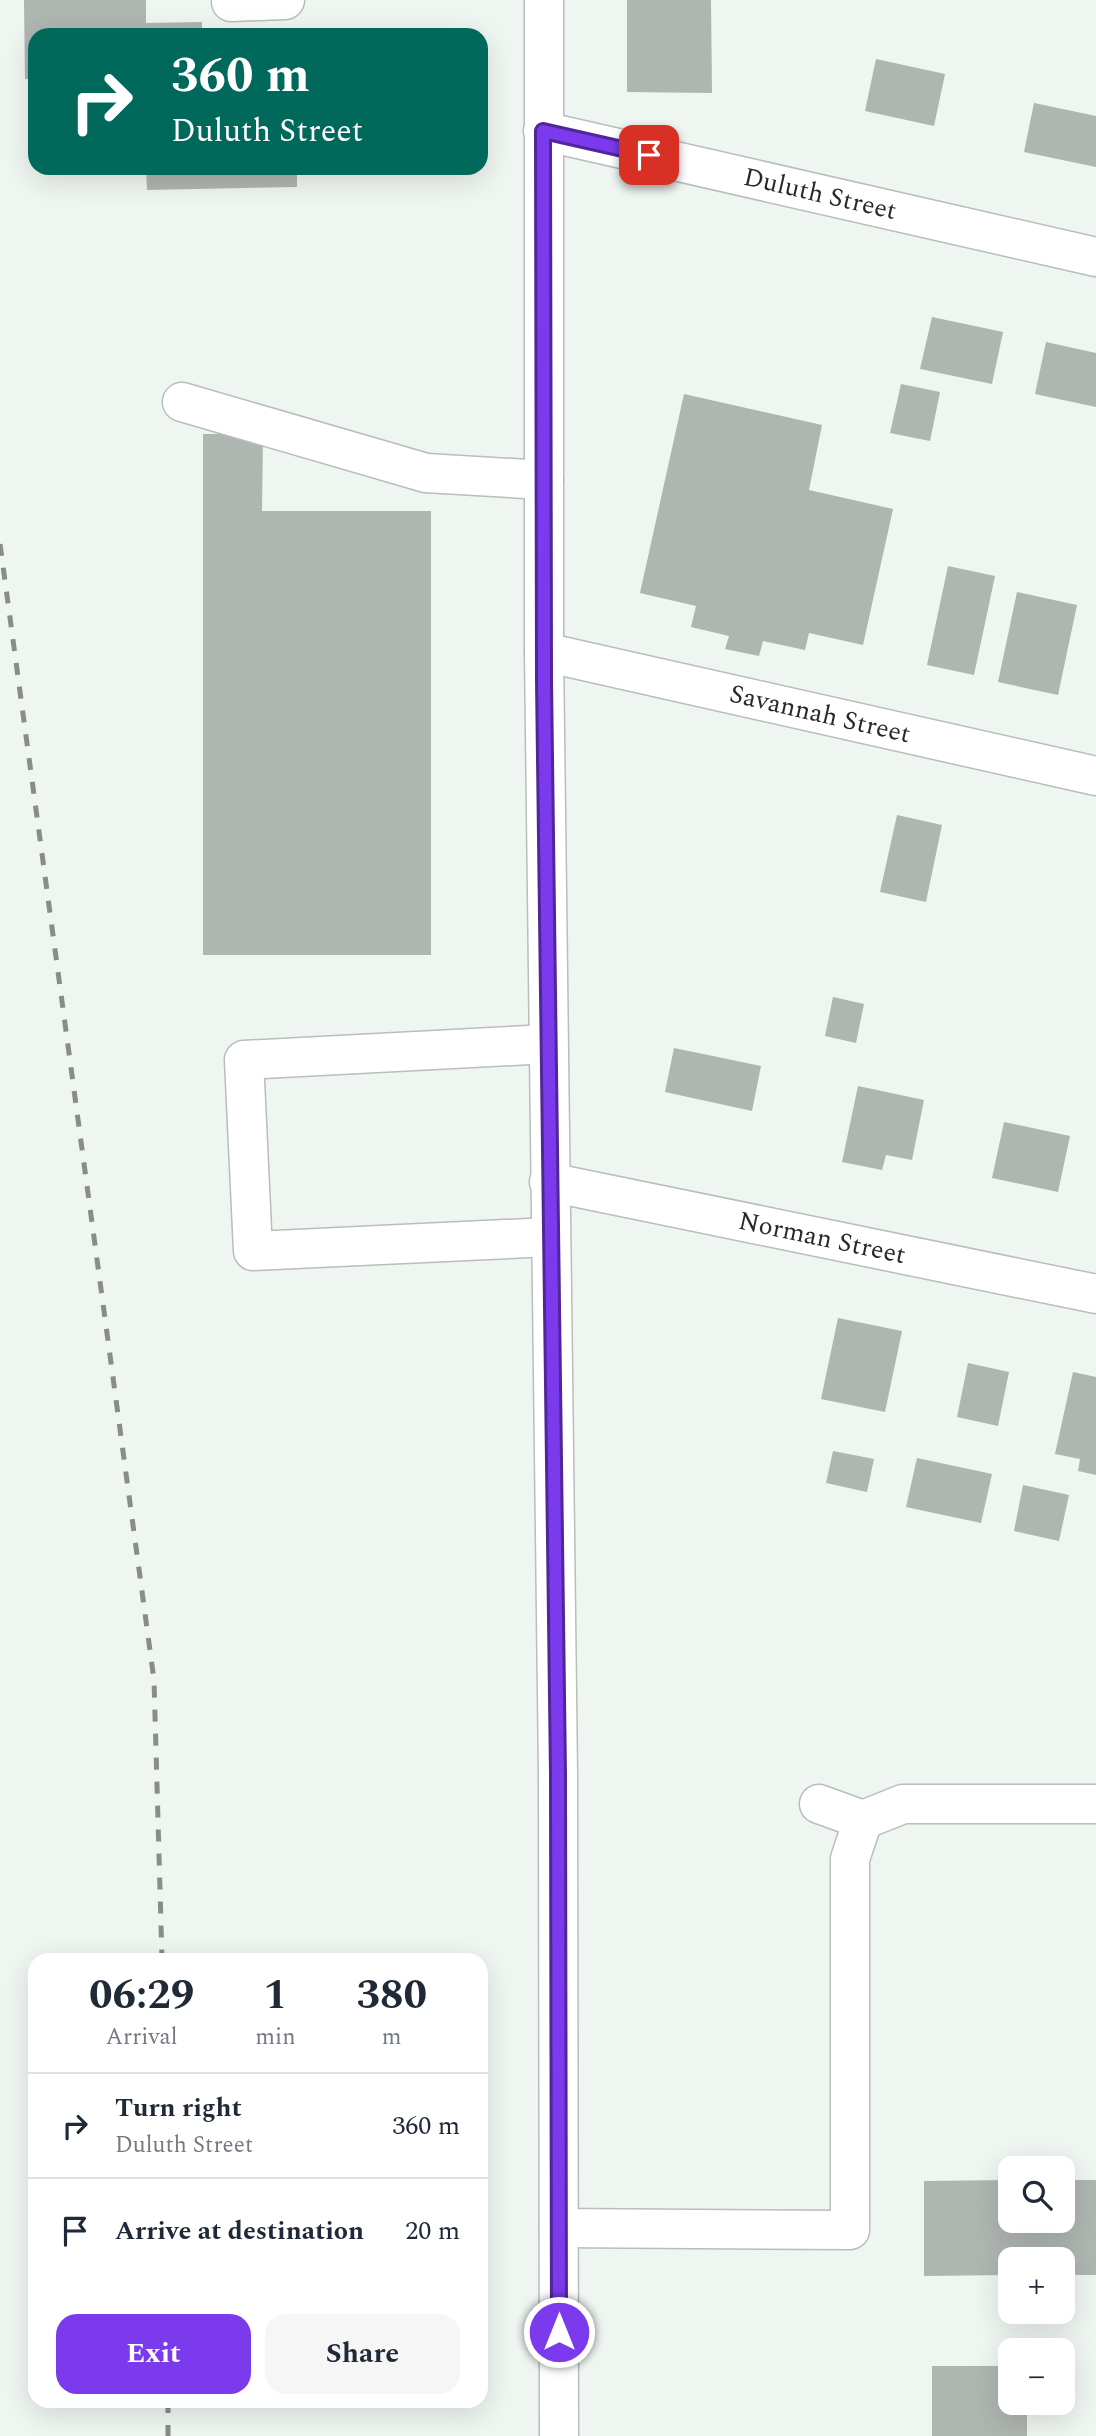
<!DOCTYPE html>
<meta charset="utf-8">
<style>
body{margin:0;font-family:Spectral,serif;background:#f6f6f7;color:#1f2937;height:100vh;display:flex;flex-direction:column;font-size:26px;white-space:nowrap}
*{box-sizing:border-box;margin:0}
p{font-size:23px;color:#747a83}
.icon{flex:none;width:38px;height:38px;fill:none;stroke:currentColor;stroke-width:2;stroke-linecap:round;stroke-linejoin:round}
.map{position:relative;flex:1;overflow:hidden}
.details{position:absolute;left:28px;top:1953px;width:460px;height:455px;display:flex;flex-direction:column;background:#fff;border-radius:21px;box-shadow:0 7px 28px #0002}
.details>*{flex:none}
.banner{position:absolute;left:28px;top:28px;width:460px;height:147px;border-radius:21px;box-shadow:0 7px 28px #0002;background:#00695c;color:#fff;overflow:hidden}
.buttons{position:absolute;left:998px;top:2156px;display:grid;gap:14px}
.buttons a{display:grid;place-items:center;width:77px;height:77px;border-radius:14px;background:#fff;box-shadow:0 7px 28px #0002;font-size:35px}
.pin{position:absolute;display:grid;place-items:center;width:60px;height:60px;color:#fff;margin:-30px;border-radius:14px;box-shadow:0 4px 10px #0006}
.me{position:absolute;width:77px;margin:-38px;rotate:0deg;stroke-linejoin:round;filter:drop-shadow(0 0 5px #0008)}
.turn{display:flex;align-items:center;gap:24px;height:147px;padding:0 28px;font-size:32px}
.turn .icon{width:91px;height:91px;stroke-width:2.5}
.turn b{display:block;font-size:49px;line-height:60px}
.eta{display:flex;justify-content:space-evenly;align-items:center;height:119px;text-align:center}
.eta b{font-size:42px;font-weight:700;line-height:49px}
.primary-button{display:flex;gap:14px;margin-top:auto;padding:14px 28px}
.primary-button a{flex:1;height:80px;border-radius:21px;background:#7c3aed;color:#fff;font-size:28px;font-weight:700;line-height:80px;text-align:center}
.primary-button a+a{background:#f6f6f7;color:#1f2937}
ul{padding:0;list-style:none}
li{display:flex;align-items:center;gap:21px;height:105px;padding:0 28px;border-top:2px solid #e0e1e3}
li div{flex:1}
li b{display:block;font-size:26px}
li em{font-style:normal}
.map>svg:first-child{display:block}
.building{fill:#afb5b1}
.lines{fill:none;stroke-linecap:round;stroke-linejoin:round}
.minor-casing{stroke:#b8beba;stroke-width:41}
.minor{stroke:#fff;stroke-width:38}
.rail{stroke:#898d8a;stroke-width:5;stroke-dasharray:12 12;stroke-linecap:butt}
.route-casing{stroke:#51269a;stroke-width:18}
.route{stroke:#7c3aed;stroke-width:12}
.labels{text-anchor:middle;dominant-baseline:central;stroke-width:7;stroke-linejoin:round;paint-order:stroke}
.street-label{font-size:26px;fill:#282a28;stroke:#fff}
</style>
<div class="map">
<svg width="1096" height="2436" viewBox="0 0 1096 2436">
<rect width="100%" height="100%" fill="#eff5f1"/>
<g class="building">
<polygon points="24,0 146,0 146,23 202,22 202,35 35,35 35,79 25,79"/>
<polygon points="627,0 711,0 712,93 627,92"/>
<polygon points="876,59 945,74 934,126 865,111"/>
<polygon points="1034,103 1096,116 1096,167 1024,152"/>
<polygon points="146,168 297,168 297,187 147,190"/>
<polygon points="932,317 1003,332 992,384 920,369"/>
<polygon points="1046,342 1096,353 1096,407 1035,394"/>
<polygon points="901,384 940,392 930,441 890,433"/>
<polygon points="684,394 822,425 809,490 893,509 863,645 809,633 805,650 763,641 759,656 725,649 729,636 691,627 696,606 640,593"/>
<polygon points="203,434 263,434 262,511 431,511 431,955 203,955"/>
<polygon points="948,566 995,576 974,675 927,665"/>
<polygon points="1017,592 1077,605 1058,695 998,682"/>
<polygon points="897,815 942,825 926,902 880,892"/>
<polygon points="833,997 864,1004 856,1043 825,1036"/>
<polygon points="674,1048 761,1066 752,1111 665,1092"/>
<polygon points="858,1086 924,1100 912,1160 886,1155 882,1170 842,1162"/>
<polygon points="1004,1122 1070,1136 1058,1192 992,1178"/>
<polygon points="838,1318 902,1331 885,1412 821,1399"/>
<polygon points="968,1363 1009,1372 998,1426 957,1417"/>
<polygon points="1073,1372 1096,1377 1096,1475 1078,1471 1080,1459 1055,1454"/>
<polygon points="833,1451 874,1459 867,1492 826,1483"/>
<polygon points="917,1458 992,1474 981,1523 906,1507"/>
<polygon points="1023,1485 1069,1495 1059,1541 1014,1531"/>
<polygon points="1010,2180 1010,2221 1062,2221 1062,2180 1096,2180 1096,2275 1062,2275 1062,2259 1010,2259 1010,2275 924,2276 924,2181"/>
<polygon points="932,2366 1010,2366 1010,2403 1027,2403 1027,2436 932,2436"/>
</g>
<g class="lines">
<defs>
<g id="minor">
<polyline points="544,0 544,652 558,1774 559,2436"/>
<polyline points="231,2 285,0"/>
<polyline points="543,131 1096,257"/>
<polyline points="182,402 426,473 544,480"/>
<polyline points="544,652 1096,776"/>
<polyline points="548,1044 244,1060 253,1251 550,1237"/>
<polyline points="549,1182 1096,1294"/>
<polyline points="819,1804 863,1820"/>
<polyline points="559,2228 850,2230 850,1859 863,1820 903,1804 1096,1804"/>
</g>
</defs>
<use href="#minor" class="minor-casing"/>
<use href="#minor" class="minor"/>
<g class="rail">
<polyline points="0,544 154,1680 162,1960"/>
<polyline points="168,2401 168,2436"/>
</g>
</g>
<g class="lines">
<defs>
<polyline id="route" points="559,2332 558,1774 544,680 543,131 649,155"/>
</defs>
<use href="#route" class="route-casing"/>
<use href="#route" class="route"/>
</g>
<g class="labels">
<g class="street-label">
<text transform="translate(820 194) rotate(13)">Duluth Street</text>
<text transform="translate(820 714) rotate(13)">Savannah Street</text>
<text transform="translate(822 1238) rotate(12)">Norman Street</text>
</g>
</g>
</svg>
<div class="buttons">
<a><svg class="icon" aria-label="search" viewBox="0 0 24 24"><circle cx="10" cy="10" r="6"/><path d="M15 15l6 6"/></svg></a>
<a>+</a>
<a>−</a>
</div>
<div class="pin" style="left:649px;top:155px;background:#d93025"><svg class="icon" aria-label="arrive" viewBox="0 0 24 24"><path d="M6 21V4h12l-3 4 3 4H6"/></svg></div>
<svg class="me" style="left:559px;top:2332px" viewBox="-20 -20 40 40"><circle r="17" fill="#7c3aed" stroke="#fff" stroke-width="3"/><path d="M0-11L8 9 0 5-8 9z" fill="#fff"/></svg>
<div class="banner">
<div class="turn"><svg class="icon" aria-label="right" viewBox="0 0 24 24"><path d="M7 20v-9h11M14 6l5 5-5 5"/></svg><div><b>360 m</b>Duluth Street</div></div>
</div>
<section class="details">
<div class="eta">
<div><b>06:29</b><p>Arrival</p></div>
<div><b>1</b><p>min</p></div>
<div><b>380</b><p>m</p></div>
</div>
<ul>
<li><svg class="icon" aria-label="right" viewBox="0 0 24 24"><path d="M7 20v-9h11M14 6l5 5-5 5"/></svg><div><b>Turn right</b><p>Duluth Street</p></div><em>360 m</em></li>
<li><svg class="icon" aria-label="arrive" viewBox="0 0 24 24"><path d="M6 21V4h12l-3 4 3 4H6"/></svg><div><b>Arrive at destination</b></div><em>20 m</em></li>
</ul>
<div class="primary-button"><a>Exit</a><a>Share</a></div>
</section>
</div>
